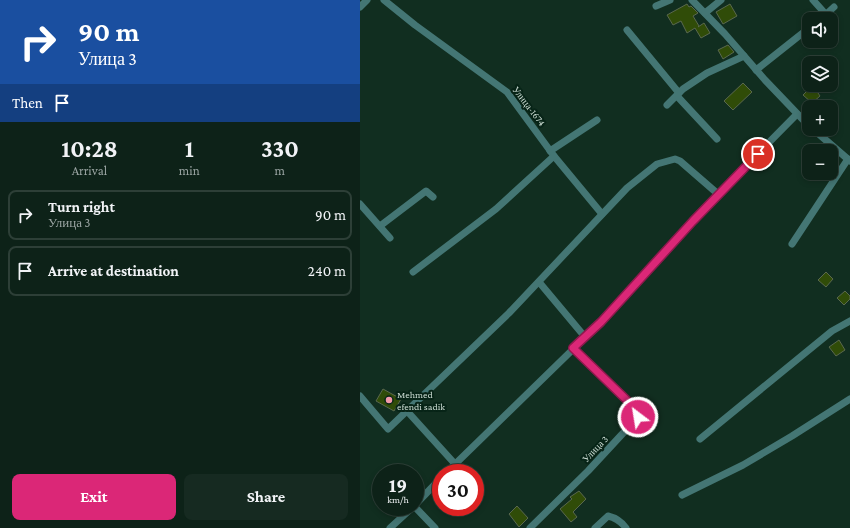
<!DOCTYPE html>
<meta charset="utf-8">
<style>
body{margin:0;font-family:"Crimson Pro",serif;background:#162a21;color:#f1f3f6;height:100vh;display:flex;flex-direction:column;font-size:15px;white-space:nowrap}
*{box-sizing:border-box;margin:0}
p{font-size:13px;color:#9aa4a2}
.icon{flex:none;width:22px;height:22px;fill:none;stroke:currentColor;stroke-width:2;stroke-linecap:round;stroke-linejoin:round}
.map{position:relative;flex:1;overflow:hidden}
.side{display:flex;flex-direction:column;background:#0d2218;width:360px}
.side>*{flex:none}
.guide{background:#1a4fa0;color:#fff;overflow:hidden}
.fabs{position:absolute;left:442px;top:12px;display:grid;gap:8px}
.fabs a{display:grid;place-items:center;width:36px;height:36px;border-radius:8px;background:#0d2218;box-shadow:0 2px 6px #0003,0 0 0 1px #2d3f37;font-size:20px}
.speed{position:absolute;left:12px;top:464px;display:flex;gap:8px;font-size:20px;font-weight:700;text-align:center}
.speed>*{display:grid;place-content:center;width:52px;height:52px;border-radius:50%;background:#0d2218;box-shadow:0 2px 6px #0003,0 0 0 1px #2d3f37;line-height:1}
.speed small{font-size:10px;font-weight:400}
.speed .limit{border:6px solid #d22;background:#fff;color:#111}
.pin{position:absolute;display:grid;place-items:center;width:34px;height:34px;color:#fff;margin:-17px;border:2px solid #fff;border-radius:50%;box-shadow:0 1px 4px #0007}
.me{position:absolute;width:44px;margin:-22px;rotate:329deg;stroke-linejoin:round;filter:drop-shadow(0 0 3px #0008)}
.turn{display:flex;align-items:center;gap:14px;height:84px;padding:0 12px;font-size:18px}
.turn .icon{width:52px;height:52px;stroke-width:2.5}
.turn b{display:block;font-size:28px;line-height:34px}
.then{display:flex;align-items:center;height:38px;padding:0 12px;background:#0003;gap:8px;font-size:15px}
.eta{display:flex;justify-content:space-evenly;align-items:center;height:68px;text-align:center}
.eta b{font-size:24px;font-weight:700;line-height:28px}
.cta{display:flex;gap:8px;margin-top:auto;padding:8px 12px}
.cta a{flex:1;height:46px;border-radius:8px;background:#db2777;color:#fff;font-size:16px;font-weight:700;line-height:46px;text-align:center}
.cta a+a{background:#162a21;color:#f1f3f6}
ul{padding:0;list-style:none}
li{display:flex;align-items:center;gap:12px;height:50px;margin:0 8px 6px;padding:0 4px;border:2px solid #2d3f37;border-radius:8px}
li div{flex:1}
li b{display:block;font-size:15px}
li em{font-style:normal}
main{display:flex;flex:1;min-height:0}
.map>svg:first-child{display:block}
.building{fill:#304c08;stroke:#5a684e}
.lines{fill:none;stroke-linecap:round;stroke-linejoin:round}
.street{stroke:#447674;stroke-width:7}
.route-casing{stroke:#8e194d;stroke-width:10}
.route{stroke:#db2777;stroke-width:7}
.poi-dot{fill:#f39aa8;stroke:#072417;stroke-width:1.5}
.labels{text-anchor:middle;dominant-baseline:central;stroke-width:4;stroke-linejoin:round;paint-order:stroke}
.street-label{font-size:10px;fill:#cdddd4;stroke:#072417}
.poi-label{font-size:10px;fill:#cdddd4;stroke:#072417;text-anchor:start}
</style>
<main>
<section class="side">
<div class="guide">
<div class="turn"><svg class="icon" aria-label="right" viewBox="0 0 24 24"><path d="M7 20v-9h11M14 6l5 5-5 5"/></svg><div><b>90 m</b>Улица 3</div></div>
<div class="then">Then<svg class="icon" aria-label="arrive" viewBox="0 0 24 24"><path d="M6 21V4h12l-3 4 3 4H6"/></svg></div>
</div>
<div class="eta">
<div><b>10:28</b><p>Arrival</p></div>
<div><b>1</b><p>min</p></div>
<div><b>330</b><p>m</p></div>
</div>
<ul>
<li><svg class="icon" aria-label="right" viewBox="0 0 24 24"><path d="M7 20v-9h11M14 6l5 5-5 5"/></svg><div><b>Turn right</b><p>Улица 3</p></div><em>90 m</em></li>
<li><svg class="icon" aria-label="arrive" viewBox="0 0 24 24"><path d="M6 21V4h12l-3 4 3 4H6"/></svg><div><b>Arrive at destination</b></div><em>240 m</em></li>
</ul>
<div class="cta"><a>Exit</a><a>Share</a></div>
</section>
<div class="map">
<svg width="490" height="528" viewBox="0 0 490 528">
<rect width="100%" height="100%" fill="#112e20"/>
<g class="building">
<polygon points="327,4 329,7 331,6 338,13 333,16 339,26 338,27 344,23 350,33 341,38 335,28 327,33 321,21 313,25 307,15"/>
<polygon points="370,4 377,16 363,24 356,12"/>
<polygon points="368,45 374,52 363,59 358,50"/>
<polygon points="383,83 392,92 373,110 364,101"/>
<polygon points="453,85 467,85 458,93 460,96 452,103 443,95"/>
<polygon points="466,272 473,279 466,287 458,280"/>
<polygon points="485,291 490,296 490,299 484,305 477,298"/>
<polygon points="479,340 485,350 476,356 469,347"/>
<polygon points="23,389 41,399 34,411 16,401"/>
<polygon points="219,491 226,499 213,512 217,517 211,522 200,509 212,499 210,497"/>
<polygon points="157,506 168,518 159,527 149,514"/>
</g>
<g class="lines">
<g class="street">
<polyline points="24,0 55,25 147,92 194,156 242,214"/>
<polyline points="332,0 365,34 405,80 449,126"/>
<polyline points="453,0 470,19"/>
<polyline points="296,6 310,0"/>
<polyline points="0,7 7,0"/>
<polyline points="345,13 361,0"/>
<polyline points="461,19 474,7"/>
<polyline points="267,30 319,93"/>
<polyline points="396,70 449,28"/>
<polyline points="317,96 357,139"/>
<polyline points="307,105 323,89 347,73 384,56"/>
<polyline points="453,129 490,161"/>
<polyline points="190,151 237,120"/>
<polyline points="0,204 30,238"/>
<polyline points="20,226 66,191 73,197"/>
<polyline points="432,244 488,159"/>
<polyline points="53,272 136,209 194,156"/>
<polyline points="179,282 225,337"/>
<polyline points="0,396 28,429 149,313 267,188 297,164 315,159 320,161 358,194"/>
<polyline points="47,411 95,464"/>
<polyline points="340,439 472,331 490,321"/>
<polyline points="86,473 241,322 358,194 437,114"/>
<polyline points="322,495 383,465 432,436 490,399"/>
<polyline points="55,505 81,478"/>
<polyline points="55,507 75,528"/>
<polyline points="30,528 53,507"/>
<polyline points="170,528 228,471 278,417 278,411 213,348"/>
<path d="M235 528 248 516C256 518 261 521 266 528"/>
</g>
</g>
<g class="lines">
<defs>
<polyline id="route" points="278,417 278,411 213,348 241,322 333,221 398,154"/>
</defs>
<use href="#route" class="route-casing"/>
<use href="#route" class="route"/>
</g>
<circle class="poi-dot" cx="29" cy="400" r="4"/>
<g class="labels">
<g class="street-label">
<text transform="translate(169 106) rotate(52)">Улица-1674</text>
<text transform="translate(235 449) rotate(-47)">Улица 3</text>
</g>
<g class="poi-label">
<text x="37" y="394">Mehmed<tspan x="37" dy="12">efendi sadik</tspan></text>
</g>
</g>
</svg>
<div class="fabs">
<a><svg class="icon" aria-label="sound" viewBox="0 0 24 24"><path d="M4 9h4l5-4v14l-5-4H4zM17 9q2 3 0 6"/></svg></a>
<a><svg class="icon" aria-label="layers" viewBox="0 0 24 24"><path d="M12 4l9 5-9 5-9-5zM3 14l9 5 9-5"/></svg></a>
<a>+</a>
<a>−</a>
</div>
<div class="speed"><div>19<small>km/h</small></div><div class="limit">30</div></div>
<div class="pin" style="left:398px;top:154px;background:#d93025"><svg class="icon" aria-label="arrive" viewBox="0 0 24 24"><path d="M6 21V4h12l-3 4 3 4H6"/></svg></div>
<svg class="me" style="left:278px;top:417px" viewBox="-20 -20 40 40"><circle r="17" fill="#db2777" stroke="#fff" stroke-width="3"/><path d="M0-11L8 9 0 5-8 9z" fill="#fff"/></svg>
</div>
</main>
